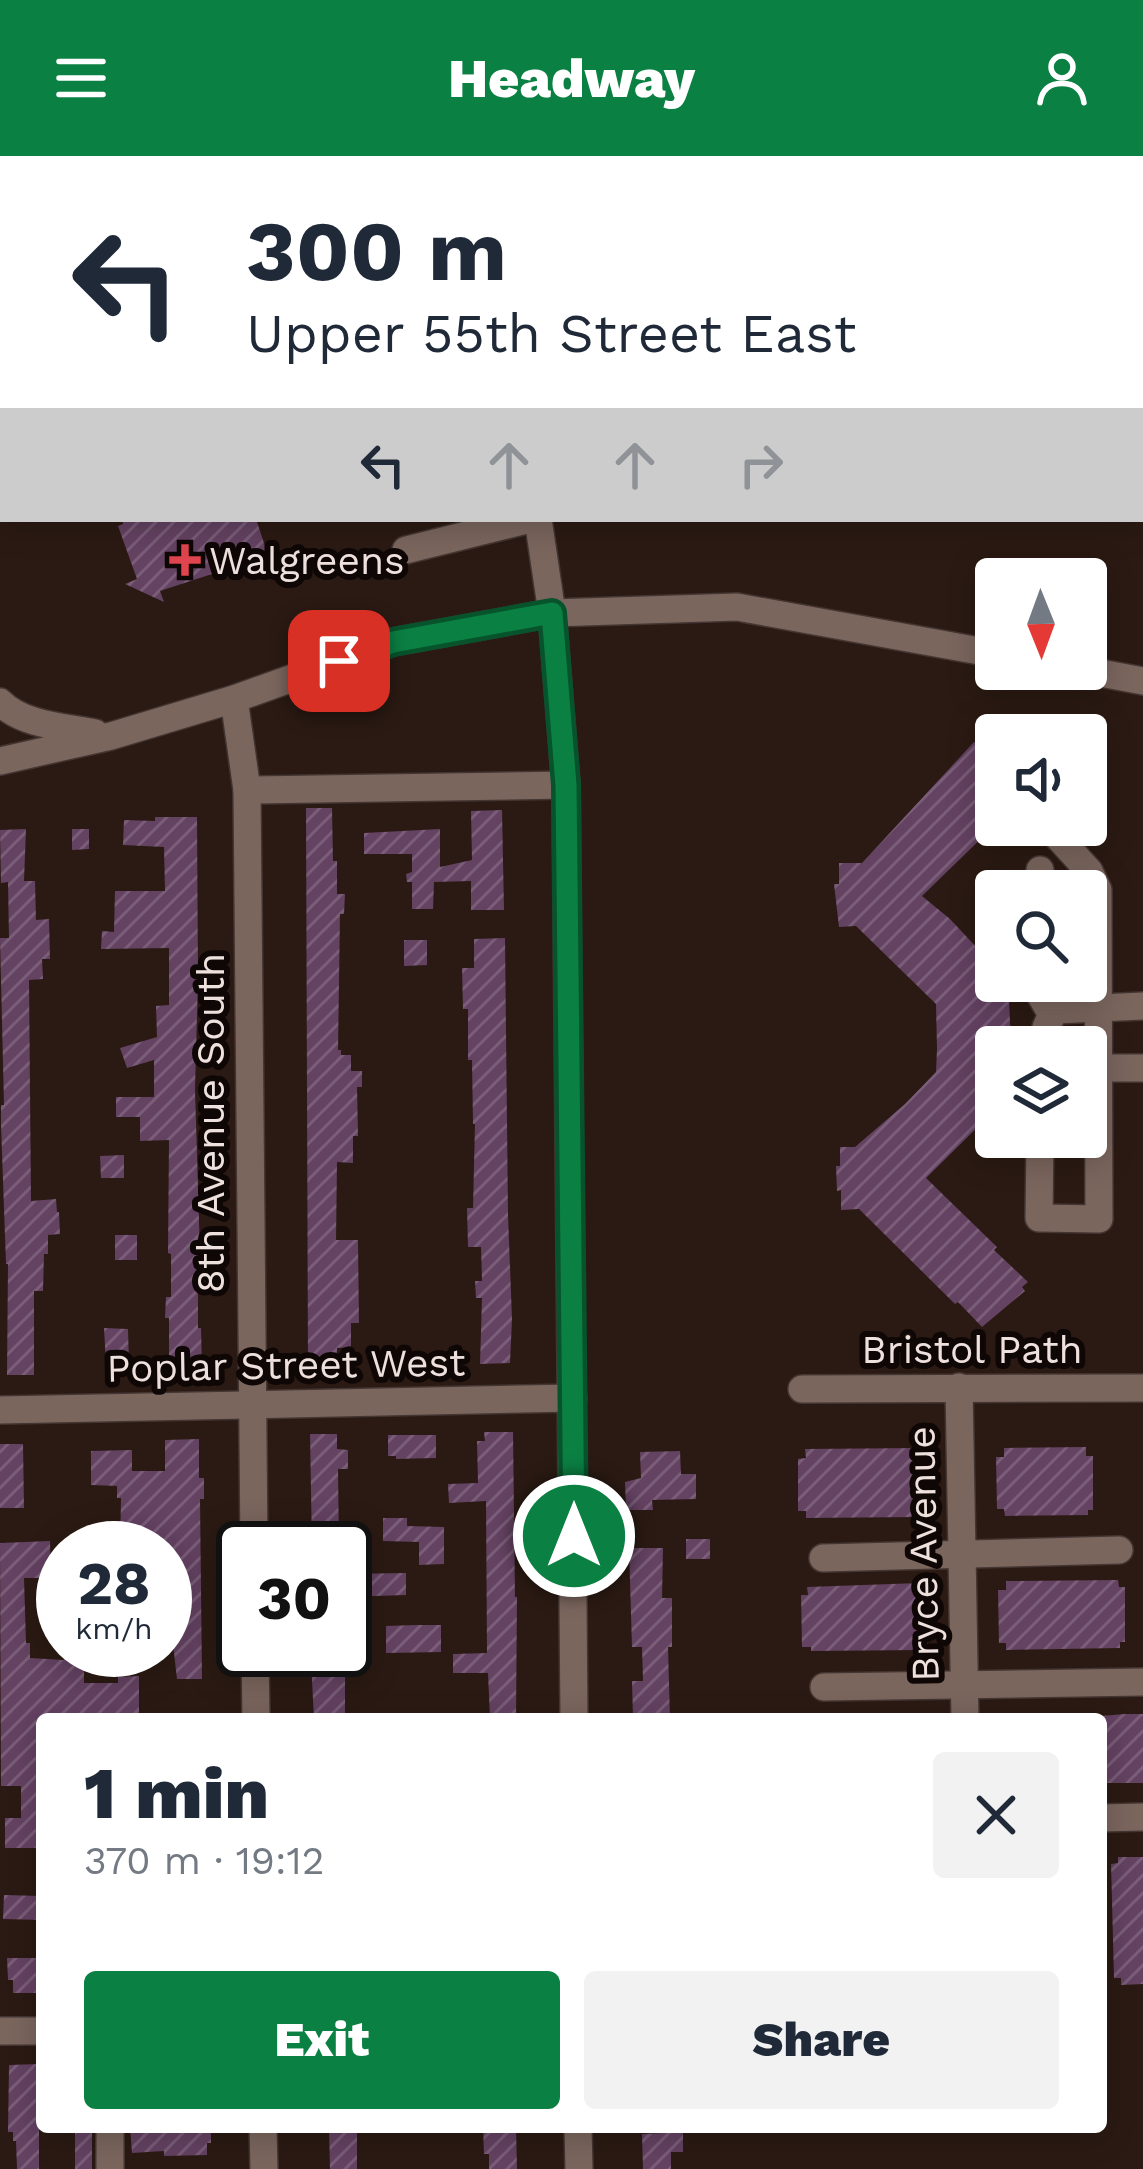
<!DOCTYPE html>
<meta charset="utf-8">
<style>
body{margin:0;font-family:"Work Sans",sans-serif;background:#f2f2f3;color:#1f2937;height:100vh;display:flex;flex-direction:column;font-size:45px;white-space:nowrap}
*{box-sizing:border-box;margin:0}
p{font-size:39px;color:#747a83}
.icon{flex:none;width:66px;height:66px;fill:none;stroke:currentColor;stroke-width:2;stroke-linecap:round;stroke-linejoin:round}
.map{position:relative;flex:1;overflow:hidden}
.details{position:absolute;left:36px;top:1557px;width:1071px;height:420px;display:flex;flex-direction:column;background:#fff;border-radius:12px;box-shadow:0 6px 30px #0003}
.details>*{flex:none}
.top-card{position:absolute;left:0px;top:0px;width:1143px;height:366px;box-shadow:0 6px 30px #0003;background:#fff;color:#1f2937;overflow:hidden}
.needle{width:78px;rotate:179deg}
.buttons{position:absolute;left:975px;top:402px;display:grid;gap:24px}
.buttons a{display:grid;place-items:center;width:132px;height:132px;border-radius:12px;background:#fff;box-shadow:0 6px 30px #0003;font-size:60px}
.speed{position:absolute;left:36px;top:1365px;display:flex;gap:24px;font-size:60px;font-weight:700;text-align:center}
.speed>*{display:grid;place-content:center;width:156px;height:156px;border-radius:50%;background:#fff;box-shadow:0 6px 30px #0003;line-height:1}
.speed small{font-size:30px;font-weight:400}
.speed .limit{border:6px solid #111;border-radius:18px;background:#fff;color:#111}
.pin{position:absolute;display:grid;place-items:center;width:102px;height:102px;color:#fff;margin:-51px;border-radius:24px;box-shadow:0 6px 18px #0006}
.me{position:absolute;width:132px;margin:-66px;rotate:0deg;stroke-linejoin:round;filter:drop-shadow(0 0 9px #0008)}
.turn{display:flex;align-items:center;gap:42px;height:252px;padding:0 48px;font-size:54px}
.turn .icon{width:156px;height:156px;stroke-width:2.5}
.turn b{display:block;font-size:84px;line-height:102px}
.lanes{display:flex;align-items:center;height:114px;padding:0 48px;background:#0003;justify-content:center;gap:60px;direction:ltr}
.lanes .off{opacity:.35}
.round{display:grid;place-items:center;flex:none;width:126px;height:126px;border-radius:12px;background:#f2f2f3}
.summary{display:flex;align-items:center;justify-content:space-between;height:204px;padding:0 48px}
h1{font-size:72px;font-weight:800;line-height:90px}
.cta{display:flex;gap:24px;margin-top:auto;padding:24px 48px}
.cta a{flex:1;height:138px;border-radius:12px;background:#0b8043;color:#fff;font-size:48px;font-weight:800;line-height:138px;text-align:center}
.cta a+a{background:#f2f2f3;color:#1f2937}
header{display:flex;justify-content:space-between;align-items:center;height:156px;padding:0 48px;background:#0b8043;color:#fff;font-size:54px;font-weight:800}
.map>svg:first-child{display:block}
.building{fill:url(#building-hatch)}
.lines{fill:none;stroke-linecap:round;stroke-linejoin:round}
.minor-casing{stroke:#433532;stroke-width:30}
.minor{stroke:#7b665e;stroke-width:27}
.route-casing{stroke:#07532c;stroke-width:30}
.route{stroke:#0b8043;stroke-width:21}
.health-dot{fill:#e0444e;stroke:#0e0705;stroke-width:4.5}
.labels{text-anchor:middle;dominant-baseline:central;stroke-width:12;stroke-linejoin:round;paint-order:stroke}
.poi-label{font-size:39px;fill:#eee1dd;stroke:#0e0705;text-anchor:start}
.street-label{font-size:39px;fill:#eee1dd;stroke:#0e0705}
</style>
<header><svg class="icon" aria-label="menu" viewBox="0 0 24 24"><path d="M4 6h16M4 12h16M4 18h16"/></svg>Headway<svg class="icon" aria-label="person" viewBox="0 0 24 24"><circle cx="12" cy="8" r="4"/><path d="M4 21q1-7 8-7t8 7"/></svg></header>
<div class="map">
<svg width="1143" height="2013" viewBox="0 0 1143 2013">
<defs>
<pattern id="building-hatch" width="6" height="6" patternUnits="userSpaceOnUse" patternTransform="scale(3)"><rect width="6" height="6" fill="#644262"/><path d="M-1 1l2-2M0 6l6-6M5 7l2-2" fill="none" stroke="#7a5d78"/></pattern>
</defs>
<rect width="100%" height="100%" fill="#2b1a13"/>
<g class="building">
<polygon points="122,363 256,363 267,396 214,413 215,417 160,435 164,446 125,428 137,423 118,370 123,368"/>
<polygon points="974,586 985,594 988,591 996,600 996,668 922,740 950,763 994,810 996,825 1006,825 1013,832 1012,843 1009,843 1011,888 1008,891 996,891 996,953 926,1022 997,1091 994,1094 1028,1126 1022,1131 1025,1135 982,1171 958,1146 955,1148 859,1053 841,1054 841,1034 837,1035 836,1010 840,1010 840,991 855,991 905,948 936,916 937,893 936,848 856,770 839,771 834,728 839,728 839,707 862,707"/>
<polygon points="306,652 332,652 333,705 337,705 337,738 345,738 344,758 340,758 338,894 341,894 341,899 351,899 351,915 362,915 362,931 357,931 358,980 353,980 353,1007 337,1006 336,1084 358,1084 359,1167 351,1167 351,1191 337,1192 337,1214 308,1214"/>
<polygon points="502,654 504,754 471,754 471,725 434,726 433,753 412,753 412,726 407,726 406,718 412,716 412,698 364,698 364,677 440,673 440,711 472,704 471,655"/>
<polygon points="155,661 197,661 198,823 195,933 200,1098 198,1098 198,1172 201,1172 202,1211 169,1212 169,1162 165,1162 166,1141 171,1141 171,1098 168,1097 169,984 140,985 140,961 116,961 116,941 154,941 154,904 127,912 120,892 157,881 156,850 169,849 169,792 101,793 102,775 114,776 115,735 165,735 164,691 123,689 124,664 155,665"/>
<polygon points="26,673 24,725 35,725 36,764 49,763 50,803 42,803 43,823 29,824 31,1045 56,1043 57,1056 59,1056 60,1078 48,1079 48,1098 44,1098 43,1135 34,1135 34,1219 7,1219 8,1108 6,1108 1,969 1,949 4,949 0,782 9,782 8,726 1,727 0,674"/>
<polygon points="72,673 89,673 89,693 72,694"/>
<polygon points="505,782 508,1059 512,1163 510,1207 480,1208 482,1142 476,1142 475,1125 482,1125 481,1091 468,1091 467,1052 473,1052 475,968 473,968 472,904 468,904 468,853 463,853 462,812 474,812 474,783"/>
<polygon points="404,784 427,784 427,809 404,810"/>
<polygon points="124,999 124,1022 101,1022 100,1000"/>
<rect x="115" y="1079" width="22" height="25"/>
<polygon points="104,1172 128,1173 129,1208 106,1209"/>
<polygon points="484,1276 513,1276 515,1441 517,1441 516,1563 490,1563 488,1517 453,1517 453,1498 487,1497 486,1345 449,1347 448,1328 478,1327 477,1285 485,1285"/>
<polygon points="310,1278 337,1278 337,1293 348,1294 348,1313 338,1313 339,1392 312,1392"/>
<polygon points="388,1279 436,1279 436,1302 396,1303 396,1300 388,1300"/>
<polygon points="199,1283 199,1322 204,1322 204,1343 200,1343 202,1523 177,1523 168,1445 173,1445 172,1392 120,1392 121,1342 117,1342 117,1330 91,1329 91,1295 132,1294 132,1315 165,1315 165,1284"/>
<polygon points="0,1288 23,1288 24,1352 0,1352"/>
<polygon points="1086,1291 1086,1300 1093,1300 1093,1354 1088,1354 1088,1359 1005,1360 1004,1353 997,1353 996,1301 1004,1301 1004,1292"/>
<polygon points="919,1292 919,1301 926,1301 927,1356 920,1355 919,1361 806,1362 806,1355 798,1355 798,1303 806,1302 805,1293"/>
<polygon points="680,1295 681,1318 696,1318 696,1343 652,1344 653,1354 626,1354 625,1326 641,1322 640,1296"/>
<polygon points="383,1362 407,1362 407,1370 444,1371 444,1408 419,1409 419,1386 383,1385"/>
<rect x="686" y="1383" width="24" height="20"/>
<polygon points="50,1385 51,1422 24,1422 26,1487 30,1487 30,1502 64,1504 65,1494 84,1494 84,1527 118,1527 118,1521 139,1520 139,1562 109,1562 109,1557 54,1557 54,1563 42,1563 42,1660 39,1660 39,1692 5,1692 5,1662 21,1662 21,1630 1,1630 0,1387"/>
<polygon points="629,1392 663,1392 662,1442 672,1442 672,1491 668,1491 670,1563 633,1563 632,1525 643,1525 642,1491 632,1491"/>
<polygon points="406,1417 406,1439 345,1441 345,1418"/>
<polygon points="1118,1424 1119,1431 1125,1431 1125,1486 1120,1486 1120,1492 1006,1494 1006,1487 999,1487 998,1434 1006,1434 1006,1425"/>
<polygon points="920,1427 920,1436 926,1436 928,1490 921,1490 921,1494 811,1495 811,1491 802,1491 801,1439 808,1439 807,1431"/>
<polygon points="417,1469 441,1469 441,1496 386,1497 386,1470"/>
<polygon points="311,1505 345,1505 345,1563 314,1563"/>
<polygon points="1125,1558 1143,1558 1143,1627 1101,1627 1101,1560"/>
<polygon points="1118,1701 1143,1701 1143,1828 1121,1829 1121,1822 1114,1822 1111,1708 1118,1707"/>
<polygon points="4,1739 42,1740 42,1764 3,1763"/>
<polygon points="7,1802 42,1802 42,1837 13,1837 13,1824 8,1824"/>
<polygon points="39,1908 39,2013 17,2013 16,1985 13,1985 13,1976 8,1976 9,1909"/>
<rect x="75" y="1971" width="17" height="42"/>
<polygon points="130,1971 211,1971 211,1987 207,1987 207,1999 164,2000 164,1995 132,1997"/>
<polygon points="329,1971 357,1971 357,2013 330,2013"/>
<polygon points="483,1971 516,1971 517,2013 489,2013 489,1998 484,1998"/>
<polygon points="683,1976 683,1996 671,1996 671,2013 643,2013 642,1978"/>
</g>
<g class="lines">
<defs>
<g id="minor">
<polyline points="116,0 119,3"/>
<polyline points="871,0 872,3"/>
<polyline points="180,3 183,0"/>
<polyline points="0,80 3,82"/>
<polyline points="1140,198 1143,198"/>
<polyline points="0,280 3,275"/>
<polyline points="538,363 552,457 566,629 574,1563"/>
<polyline points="406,394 531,363"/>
<polyline points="1079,513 1143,525"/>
<polyline points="234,543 247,634 254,1392"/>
<path d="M0 546C22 569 65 571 95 577"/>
<polyline points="0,605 111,580 234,543 393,486 552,457 737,451 996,498"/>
<polyline points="247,634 566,629"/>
<polyline points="1039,735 1040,714"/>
<polyline points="1038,825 1041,840 1052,859"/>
<path d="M1045 891C1041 877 1048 865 1056 854L1143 850"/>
<polyline points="1086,912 1143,912"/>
<polyline points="1040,981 1039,1062 1099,1063 1098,734 1089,715 1047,669"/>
<polyline points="959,1231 965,1563"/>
<polyline points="802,1233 1143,1232"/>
<polyline points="0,1254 573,1242"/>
<polyline points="823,1402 1119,1394"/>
<polyline points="255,1494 256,1563"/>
<polyline points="824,1531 1143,1526"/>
<polyline points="1101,1662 1143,1661"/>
<polyline points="0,1875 42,1875"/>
<polyline points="110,1971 110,2013"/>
<polyline points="263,1971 264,2013"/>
<polyline points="578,1971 579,2013"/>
</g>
</defs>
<use href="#minor" class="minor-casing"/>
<use href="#minor" class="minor"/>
</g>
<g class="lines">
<defs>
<polyline id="route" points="339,505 393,486 552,457 566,629 574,1380"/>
</defs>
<use href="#route" class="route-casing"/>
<use href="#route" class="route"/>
</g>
<path class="health-dot" d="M179 386h12v12h12v12h-12v12h-12v-12h-12v-12h12z"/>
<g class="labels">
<g class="poi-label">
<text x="209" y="404">Walgreens</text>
</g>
<g class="street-label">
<text transform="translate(210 967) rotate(-90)">8th Avenue South</text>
<text x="972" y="1193">Bristol Path</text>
<text transform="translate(286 1209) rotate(-1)">Poplar Street West</text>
<text transform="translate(923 1398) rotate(-91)">Bryce Avenue</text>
</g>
</g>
</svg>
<div class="buttons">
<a><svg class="needle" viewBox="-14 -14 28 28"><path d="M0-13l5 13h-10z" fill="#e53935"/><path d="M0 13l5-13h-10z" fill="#747a83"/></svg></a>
<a><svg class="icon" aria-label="sound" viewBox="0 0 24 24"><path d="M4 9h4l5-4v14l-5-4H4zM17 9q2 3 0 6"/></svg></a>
<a><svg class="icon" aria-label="search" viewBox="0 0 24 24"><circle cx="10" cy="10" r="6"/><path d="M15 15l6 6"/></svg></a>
<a><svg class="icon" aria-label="layers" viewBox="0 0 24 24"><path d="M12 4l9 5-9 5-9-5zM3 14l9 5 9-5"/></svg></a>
</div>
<div class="speed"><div>28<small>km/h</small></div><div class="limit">30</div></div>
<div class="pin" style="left:339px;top:505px;background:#d93025"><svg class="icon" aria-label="arrive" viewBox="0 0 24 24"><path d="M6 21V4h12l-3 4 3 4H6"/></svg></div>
<svg class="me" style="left:574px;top:1380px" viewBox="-20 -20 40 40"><circle r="17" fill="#0b8043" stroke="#fff" stroke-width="3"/><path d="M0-11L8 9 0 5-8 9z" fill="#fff"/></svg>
<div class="top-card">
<div class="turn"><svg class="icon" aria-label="left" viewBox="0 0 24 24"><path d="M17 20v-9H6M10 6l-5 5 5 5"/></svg><div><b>300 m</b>Upper 55th Street East</div></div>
<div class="lanes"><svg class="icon" aria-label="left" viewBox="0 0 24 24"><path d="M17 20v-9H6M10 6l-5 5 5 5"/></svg><svg class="icon off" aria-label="ahead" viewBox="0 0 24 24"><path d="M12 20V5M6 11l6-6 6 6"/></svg><svg class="icon off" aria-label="ahead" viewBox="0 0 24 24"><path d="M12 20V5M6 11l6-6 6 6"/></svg><svg class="icon off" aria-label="right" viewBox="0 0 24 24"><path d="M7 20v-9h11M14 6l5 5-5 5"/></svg></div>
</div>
<section class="details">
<div class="summary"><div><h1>1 min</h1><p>370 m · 19:12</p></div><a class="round"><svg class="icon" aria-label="close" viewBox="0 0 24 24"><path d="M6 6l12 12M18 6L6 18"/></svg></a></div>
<div class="cta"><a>Exit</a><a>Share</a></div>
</section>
</div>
